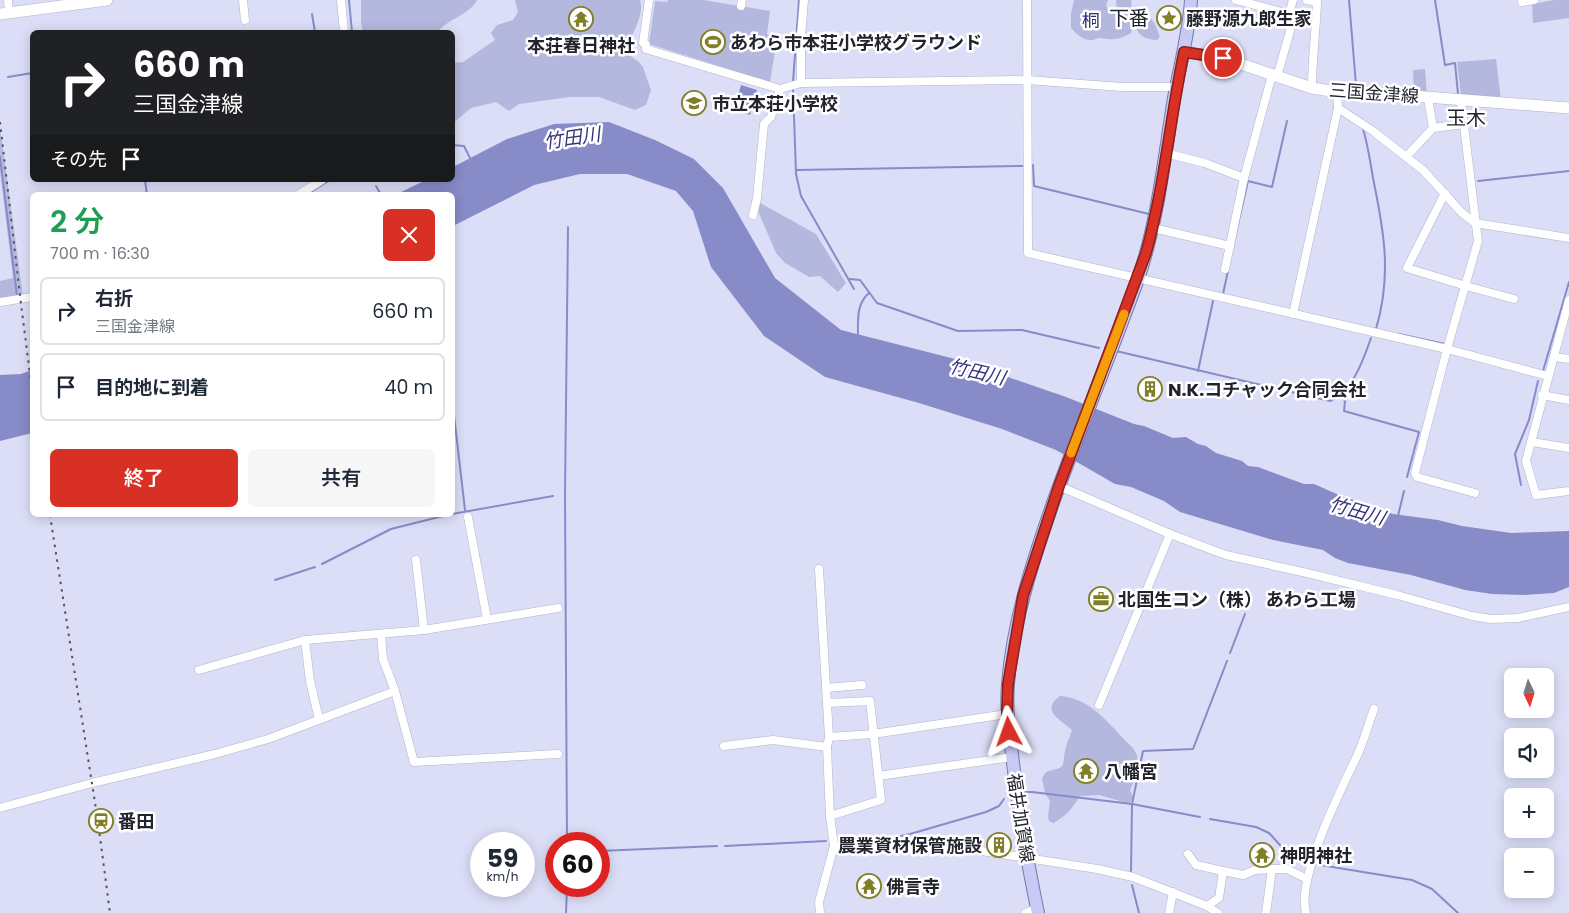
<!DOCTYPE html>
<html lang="ja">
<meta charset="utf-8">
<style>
body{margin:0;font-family:Poppins,"Noto Sans JP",sans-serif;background:#f6f6f7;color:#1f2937;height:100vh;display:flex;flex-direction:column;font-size:19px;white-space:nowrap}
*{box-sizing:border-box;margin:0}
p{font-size:16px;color:#747a83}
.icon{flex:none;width:28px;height:28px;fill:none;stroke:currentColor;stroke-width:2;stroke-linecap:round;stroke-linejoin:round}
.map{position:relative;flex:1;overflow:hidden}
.drawer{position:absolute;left:30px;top:192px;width:425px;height:325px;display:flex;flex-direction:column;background:#fff;border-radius:8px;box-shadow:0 2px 12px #0003}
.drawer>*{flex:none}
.hud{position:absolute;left:30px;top:30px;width:425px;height:152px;border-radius:8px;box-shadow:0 2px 12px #0003;background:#202124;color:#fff;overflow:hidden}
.needle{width:32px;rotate:176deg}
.tools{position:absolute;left:1504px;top:668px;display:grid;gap:10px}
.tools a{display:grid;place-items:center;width:50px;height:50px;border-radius:8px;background:#fff;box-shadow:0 2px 12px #0003;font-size:25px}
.speed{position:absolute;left:470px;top:832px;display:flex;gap:10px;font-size:25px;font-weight:700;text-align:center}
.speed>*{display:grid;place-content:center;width:65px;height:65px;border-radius:50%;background:#fff;box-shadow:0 2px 12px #0003;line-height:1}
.speed small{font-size:12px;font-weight:400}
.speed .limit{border:8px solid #d22;background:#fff;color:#111}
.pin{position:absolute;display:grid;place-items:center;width:42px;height:42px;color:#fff;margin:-21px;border:2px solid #fff;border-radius:50%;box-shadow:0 1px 5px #0007}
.me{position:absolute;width:55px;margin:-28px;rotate:356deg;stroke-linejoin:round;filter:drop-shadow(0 0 4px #0008)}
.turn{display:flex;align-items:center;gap:18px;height:105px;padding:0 20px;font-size:22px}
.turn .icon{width:65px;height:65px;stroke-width:2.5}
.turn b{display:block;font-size:35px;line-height:42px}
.then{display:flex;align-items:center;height:48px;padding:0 20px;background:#0003;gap:10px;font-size:19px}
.round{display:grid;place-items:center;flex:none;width:52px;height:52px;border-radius:8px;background:#f6f6f7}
.summary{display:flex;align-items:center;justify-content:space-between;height:85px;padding:0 20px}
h1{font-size:30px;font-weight:600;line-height:38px;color:#1e9e55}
.button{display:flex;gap:10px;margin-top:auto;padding:10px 20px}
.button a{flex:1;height:58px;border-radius:8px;background:#d93025;color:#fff;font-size:20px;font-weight:600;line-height:58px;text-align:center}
.button a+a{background:#f6f6f7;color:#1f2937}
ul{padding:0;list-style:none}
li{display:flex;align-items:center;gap:15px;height:68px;margin:0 10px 8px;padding:0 10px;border:2px solid #e0e1e3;border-radius:8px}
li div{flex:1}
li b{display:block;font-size:19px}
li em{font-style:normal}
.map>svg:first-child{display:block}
.green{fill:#b4b7de}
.water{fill:#878bc8}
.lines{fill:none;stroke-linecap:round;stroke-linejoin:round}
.stream{stroke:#878bc8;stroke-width:2}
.minor-casing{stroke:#b2b4cc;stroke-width:9}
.secondary-casing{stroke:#b2b4cc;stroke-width:12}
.primary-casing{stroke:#7679ab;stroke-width:14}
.minor{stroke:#fff;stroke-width:8}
.secondary{stroke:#fff;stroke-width:11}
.primary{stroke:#c8caf6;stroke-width:12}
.rail{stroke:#535562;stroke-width:2;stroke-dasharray:2.5 5;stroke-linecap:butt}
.route-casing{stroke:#8d1f18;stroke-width:12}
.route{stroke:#d93025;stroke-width:9}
.slow{stroke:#f59e0b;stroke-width:9}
.labels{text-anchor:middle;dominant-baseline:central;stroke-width:5;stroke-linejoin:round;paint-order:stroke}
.poi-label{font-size:18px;font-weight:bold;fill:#22232c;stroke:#fff;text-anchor:start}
.park-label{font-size:18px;fill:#302b74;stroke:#fff}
.street-label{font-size:18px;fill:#22232c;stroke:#fff}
.water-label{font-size:19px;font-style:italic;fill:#37347d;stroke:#fff}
.quarter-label{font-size:20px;fill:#22232c;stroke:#fff}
</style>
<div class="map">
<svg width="1569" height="913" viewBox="0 0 1569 913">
<rect width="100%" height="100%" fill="#dbdef6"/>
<g class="green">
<path d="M361 0H477C469 15 448 19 437 32H363L361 23Z"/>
<path d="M515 0H640C646 19 626 36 629 55L639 62 643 67 651 90 646 105 635 110 599 97H570L519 104 509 111 496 102 471 108 453 123V63L463 62 495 40 491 33 497 25 513 20 518 12Z"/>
<polygon points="668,0 703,0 770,11 767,34 777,39 770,82 649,44 655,1 667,2"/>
<path d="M1074 0H1108L1106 5 1108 10 1113 13 1117 11 1116 0H1131C1132 5 1131 8 1131 13 1130 23 1135 20 1131 33 1119 40 1112 40 1100 38 1094 38 1097 40 1091 40 1082 40 1077 34 1071 28V14Z"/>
<polygon points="1554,0 1569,0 1569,18 1533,23 1532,4"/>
<path d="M1141 13C1154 17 1156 26 1160 37L1157 40C1142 39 1136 34 1134 19L1136 15Z"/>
<polygon points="1496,59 1501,100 1461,95 1457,62"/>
<polygon points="1425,69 1427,95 1414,92 1413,70"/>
<polygon points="0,127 23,296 0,299 0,281 13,278 0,171"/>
<polygon points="760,203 816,234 846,283 838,292 820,276 809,277 785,263 776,253 758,211"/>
<path d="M1060 696C1088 698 1105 719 1123 738 1128 744 1135 748 1137 756 1139 767 1135 780 1130 790L1133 797 1131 802 1127 803 1099 795 1080 796C1073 807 1066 817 1053 823L1049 821 1048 816 1050 801 1045 793 1042 778 1046 772C1065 766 1062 771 1065 751 1066 744 1070 737 1072 730 1062 720 1039 711 1060 696Z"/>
</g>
<g class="water">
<polygon points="741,85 757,90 750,115 734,110"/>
<polygon points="609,122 655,140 694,159 723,188 775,278 841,330 959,360 1066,397 1134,424 1144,426 1173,438 1186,437 1198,444 1206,446 1216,453 1242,461 1248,466 1258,467 1304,484 1314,484 1339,495 1393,514 1438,520 1462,526 1511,533 1569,531 1569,587 1554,593 1523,595 1492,594 1465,590 1411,575 1348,563 1335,558 1323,550 1273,540 1180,512 1164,501 1131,487 1115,484 1056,450 1002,429 919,403 825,377 764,336 711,267 693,211 676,191 627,174 580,174 534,185 453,226 452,195 395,195 426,180 452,180 453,167 507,139 554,124"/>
<polygon points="32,370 32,433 0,441 0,375 21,374"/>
</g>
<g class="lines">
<g class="stream">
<polyline points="349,0 352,32"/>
<polyline points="1349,0 1356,85"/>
<polyline points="1435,0 1445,65 1455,63 1458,94"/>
<polyline points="312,14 315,32"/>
<polyline points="8,77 32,73"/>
<polyline points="793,82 799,0"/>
<polyline points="793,87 796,174 801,196 854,289"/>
<path d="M1363 129C1368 145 1370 161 1373 178 1384 231 1392 275 1376 329"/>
<polyline points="452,145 464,146 470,158"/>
<polyline points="0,157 17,296"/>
<polyline points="1033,165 1034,186 1149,214"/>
<polyline points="797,170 1023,166"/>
<polyline points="145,180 147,195"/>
<polyline points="1478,181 1569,171"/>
<polyline points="376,186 381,195"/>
<polyline points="306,195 330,180"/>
<polyline points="1234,242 1248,181 1272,187 1287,121"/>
<polyline points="850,279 860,280 877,303 958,331 1022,330 1099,348"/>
<polyline points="1223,294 1228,271"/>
<polyline points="1399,334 1445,344"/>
<path d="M858 337C858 321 856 304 869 293"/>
<polyline points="1116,351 1330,401 1341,395 1345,401 1344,411 1419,432 1407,477"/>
<polyline points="1198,371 1213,301"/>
<polyline points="1543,371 1569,282"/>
<path d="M1341 395C1356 380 1364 358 1371 338"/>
<polyline points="452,398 465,510"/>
<polyline points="1521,485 1515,454 1529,420 1538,381"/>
<polyline points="452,514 553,496"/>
<polyline points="1398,516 1404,491"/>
<polyline points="322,564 391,529 447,515"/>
<polyline points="275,580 315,567"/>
<polyline points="1230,653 1245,614"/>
<polyline points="1021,792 1032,792 1132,804 1200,817"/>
<polyline points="1210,819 1256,827 1269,833 1289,855 1300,861"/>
<polyline points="839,840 868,843 910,834 986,812 999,806 1004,799"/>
<polyline points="567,844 565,494 568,227"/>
<polyline points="725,846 826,841"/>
<polyline points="599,851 717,846"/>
<polyline points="1314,864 1412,880 1432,889 1458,913"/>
<polyline points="1131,871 1132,804 1143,751 1193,749 1227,661"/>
<polyline points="1132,885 1139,913"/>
<polyline points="566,913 567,886"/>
</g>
<defs>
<g id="minor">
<polyline points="8,0 9,13"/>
<polyline points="243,0 245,20"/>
<polyline points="341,0 344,32"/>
<polyline points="649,0 643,43 646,44 646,49 780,89"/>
<polyline points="804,0 801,36 801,83 1027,80 1122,87 1176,87"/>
<polyline points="1027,0 1028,253 1447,349 1548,376"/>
<polyline points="1236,0 1289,14"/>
<path d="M1307 0 1317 2C1316 31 1312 59 1312 88"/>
<polyline points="1522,2 1534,0"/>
<polyline points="741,6 742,0"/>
<polyline points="1277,77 1290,31 1289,14 1293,0"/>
<polyline points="1337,92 1338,108 1373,131 1424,171 1461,212 1475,223 1569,238"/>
<polyline points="1428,98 1433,128"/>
<polyline points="1461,101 1478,241 1447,349 1415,473 1417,477 1475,493"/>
<polyline points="1165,153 1205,163 1244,178"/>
<polyline points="1406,157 1433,128 1464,124"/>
<polyline points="1445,193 1407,268 1466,286 1514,299"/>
<polyline points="298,195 322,180"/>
<polyline points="753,215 757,198 764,124 771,117 780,89 801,83"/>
<polyline points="1153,228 1230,246"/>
<polyline points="1225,269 1244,178 1272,75"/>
<polyline points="1569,300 1526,461 1536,495 1569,491"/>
<polyline points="0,302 32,297"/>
<polyline points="1293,314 1338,108"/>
<polyline points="1555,357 1569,359"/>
<polyline points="1542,395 1569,400"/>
<polyline points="1532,442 1569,448"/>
<polyline points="1059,486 1170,534 1226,555 1307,573 1397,595 1472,616 1491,619 1518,618 1569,607"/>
<polyline points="468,517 487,619"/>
<polyline points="416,560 424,630"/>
<polyline points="819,569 829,737 827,747 830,816 834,846 819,902 820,913"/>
<polyline points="381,634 383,659 395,691 414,762 558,754"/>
<polyline points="305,640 310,681 319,719"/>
<polyline points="199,670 305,640 424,630 558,608"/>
<polyline points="826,688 862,685"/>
<polyline points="827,703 870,701 881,800 830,816"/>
<polyline points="1099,705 1170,534"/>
<polyline points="829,737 873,734 1007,714"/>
<polyline points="724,746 773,740 827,747"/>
<polyline points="878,776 1012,757"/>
<polyline points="0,808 92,783 215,754 268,739 395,691"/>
<polyline points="834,846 870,849 910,844 944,845 1097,869 1133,877 1207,906 1218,913"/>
<polyline points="1188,854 1196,865 1223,871"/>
<polyline points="1207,906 1219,898 1223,871 1243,875 1255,870 1272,869"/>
<polyline points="1026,913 1037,908"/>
<polyline points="1169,913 1173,892"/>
<polyline points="1266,913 1272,869 1287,869 1307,879"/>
<path d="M1306 913C1296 878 1341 790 1357 756 1364 741 1368 725 1374 709"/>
</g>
<g id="secondary">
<polyline points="0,14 107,0"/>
<polyline points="1184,52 1223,58 1312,88 1337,92 1362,92 1569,108"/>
</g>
<path id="primary" d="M1038 913C1027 860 1018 808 1012 754 1009 731 1006 707 1008 684 1013 621 1033 560 1054 500 1081 426 1111 353 1138 279 1158 221 1164 159 1174 98 1180 65 1189 33 1191 0"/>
</defs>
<use href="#minor" class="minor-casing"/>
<use href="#secondary" class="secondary-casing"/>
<use href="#primary" class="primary-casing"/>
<use href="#minor" class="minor"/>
<use href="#secondary" class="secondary"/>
<use href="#primary" class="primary"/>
<g class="rail">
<polyline points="0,122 20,296 32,390"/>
<polyline points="50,515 98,822 110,913"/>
</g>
</g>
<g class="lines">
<defs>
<path id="route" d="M1009 732 1007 714 1008 684 1023 596 1059 486 1146 253C1164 188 1170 119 1184 52L1223 58"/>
</defs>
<use href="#route" class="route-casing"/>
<use href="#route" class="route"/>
<polyline class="slow" points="1071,453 1124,314"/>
</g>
<defs>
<symbol id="sight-ring" viewBox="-11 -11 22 22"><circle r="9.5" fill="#fff" stroke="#807f27" stroke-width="1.5"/><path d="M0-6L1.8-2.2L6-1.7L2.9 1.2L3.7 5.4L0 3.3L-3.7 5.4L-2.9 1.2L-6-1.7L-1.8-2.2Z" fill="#807f27"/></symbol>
<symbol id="temple-ring" viewBox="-11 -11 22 22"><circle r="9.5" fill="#fff" stroke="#807f27" stroke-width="1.5"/><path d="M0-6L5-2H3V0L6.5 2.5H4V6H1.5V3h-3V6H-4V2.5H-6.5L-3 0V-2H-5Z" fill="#807f27"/></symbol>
<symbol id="stadium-ring" viewBox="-11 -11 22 22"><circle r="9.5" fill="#fff" stroke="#807f27" stroke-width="1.5"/><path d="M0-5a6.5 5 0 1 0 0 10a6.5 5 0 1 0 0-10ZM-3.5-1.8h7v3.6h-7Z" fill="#807f27"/></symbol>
<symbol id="school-ring" viewBox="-11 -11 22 22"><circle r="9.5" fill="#fff" stroke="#807f27" stroke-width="1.5"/><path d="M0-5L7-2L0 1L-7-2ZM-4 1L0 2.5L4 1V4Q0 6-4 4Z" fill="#807f27"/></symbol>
<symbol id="building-ring" viewBox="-11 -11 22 22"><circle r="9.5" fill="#fff" stroke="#807f27" stroke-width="1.5"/><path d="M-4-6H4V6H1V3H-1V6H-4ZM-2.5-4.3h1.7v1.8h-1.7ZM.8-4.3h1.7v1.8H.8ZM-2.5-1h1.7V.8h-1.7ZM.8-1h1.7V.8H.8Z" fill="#807f27"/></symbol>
<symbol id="office-ring" viewBox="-11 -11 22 22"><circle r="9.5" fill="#fff" stroke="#807f27" stroke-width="1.5"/><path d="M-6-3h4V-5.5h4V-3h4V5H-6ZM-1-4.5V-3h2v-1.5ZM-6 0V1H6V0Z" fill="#807f27"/></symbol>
<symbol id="station-ring" viewBox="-11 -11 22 22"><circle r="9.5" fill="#fff" stroke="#807f27" stroke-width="1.5"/><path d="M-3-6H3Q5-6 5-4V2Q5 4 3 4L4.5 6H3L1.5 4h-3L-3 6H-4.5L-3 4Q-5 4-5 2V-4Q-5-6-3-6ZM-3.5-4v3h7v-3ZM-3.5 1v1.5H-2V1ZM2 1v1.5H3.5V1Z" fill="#807f27"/></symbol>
</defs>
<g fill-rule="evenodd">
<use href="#sight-ring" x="1155" y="4" width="28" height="28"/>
<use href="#temple-ring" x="567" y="5" width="28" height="28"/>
<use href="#stadium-ring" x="699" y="28" width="28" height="28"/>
<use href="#school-ring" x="680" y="89" width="28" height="28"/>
<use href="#building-ring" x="1136" y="375" width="28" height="28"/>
<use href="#office-ring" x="1087" y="585" width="28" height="28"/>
<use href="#temple-ring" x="1072" y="757" width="28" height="28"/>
<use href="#station-ring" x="87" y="807" width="28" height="28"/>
<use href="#building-ring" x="985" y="831" width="28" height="28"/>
<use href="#temple-ring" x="1248" y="841" width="28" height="28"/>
<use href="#temple-ring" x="855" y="872" width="28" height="28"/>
</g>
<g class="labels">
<g class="poi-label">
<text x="1186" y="18">藤野源九郎生家</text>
<text x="730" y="42">あわら市本荘小学校グラウンド</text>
<text x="581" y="45" text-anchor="middle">本荘春日神社</text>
<text x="712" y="103">市立本荘小学校</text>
<text x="1168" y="389">N.K.コチャック合同会社</text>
<text x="1118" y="599">北国生コン（株） あわら工場</text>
<text x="1104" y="771">八幡宮</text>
<text x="118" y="821">番田</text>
<text x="982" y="845" text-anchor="end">農業資材保管施設</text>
<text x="1280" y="855">神明神社</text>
<text x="886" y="886">佛言寺</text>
</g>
<g class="park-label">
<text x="1091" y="20">桐</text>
</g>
<g class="street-label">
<text transform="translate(1374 93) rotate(4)">三国金津線</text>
<text transform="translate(1021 818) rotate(81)">福井加賀線</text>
</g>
<g class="water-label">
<text transform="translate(572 138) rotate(-8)">竹田川</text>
<text transform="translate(977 372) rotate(13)">竹田川</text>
<text transform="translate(1357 511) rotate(16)">竹田川</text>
</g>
<g class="quarter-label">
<text x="1129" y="18">下番</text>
<text x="1466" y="118">玉木</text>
</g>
</g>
</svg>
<div class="tools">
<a><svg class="needle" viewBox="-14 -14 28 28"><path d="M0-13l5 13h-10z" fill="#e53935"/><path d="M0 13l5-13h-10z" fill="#747a83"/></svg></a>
<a><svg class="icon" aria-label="sound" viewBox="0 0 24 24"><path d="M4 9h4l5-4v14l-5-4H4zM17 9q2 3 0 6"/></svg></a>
<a>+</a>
<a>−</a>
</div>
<div class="speed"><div>59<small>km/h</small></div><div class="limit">60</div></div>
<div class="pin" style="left:1223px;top:58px;background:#d93025"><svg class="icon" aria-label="arrive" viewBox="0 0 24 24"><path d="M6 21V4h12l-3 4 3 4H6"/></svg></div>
<svg class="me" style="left:1009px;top:732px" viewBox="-20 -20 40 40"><path d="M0-17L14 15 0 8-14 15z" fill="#d93025" stroke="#fff" stroke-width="4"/></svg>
<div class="hud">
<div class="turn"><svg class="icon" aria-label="right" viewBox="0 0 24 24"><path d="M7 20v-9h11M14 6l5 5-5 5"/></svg><div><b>660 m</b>三国金津線</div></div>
<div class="then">その先<svg class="icon" aria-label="arrive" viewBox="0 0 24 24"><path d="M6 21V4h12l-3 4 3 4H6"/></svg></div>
</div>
<section class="drawer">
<div class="summary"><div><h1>2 分</h1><p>700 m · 16:30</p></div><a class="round" style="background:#d93025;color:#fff"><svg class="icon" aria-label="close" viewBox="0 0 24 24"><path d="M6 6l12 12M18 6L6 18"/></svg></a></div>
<ul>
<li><svg class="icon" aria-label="right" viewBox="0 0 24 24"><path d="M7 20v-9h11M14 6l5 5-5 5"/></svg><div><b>右折</b><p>三国金津線</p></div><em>660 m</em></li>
<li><svg class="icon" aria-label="arrive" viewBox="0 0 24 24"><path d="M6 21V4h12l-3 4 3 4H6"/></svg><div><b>目的地に到着</b></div><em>40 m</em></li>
</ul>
<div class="button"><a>終了</a><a>共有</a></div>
</section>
</div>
